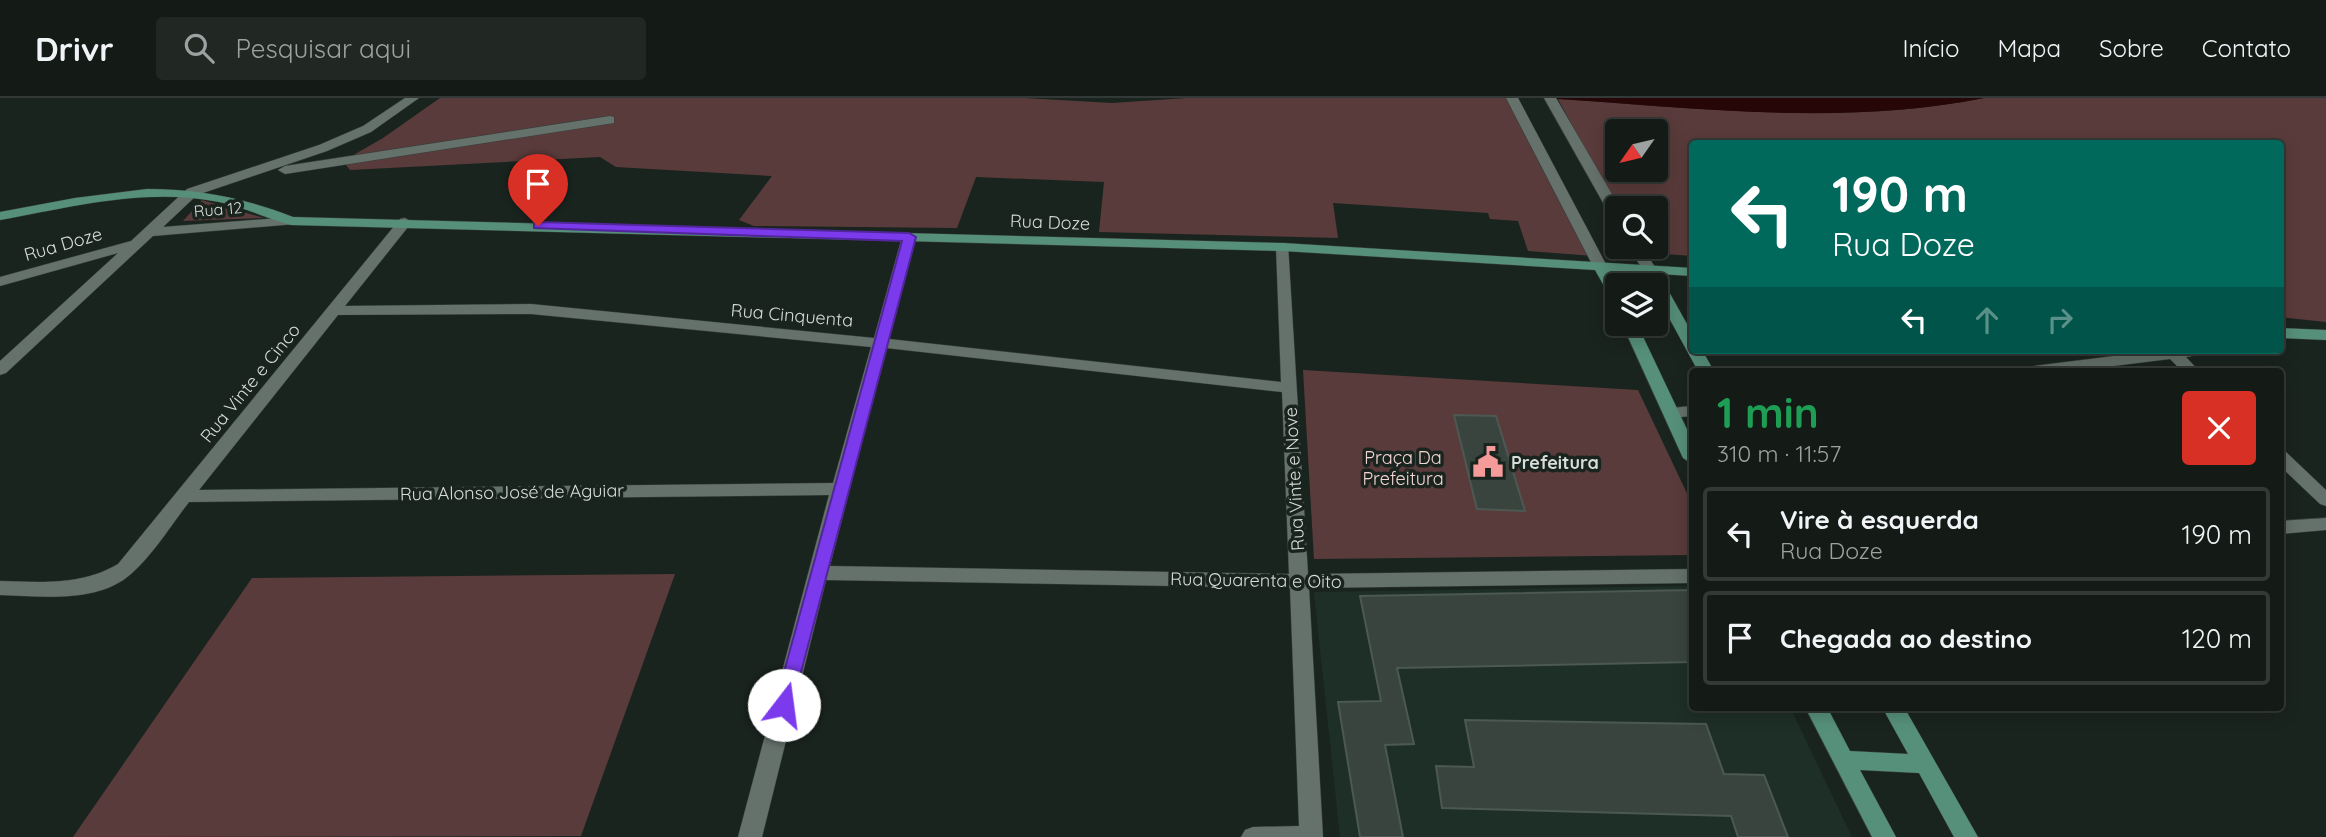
<!DOCTYPE html>
<html lang="pt">
<meta charset="utf-8">
<style>
body{margin:0;font-family:Quicksand,sans-serif;background:#212824;color:#f1f3f6;height:100vh;display:flex;flex-direction:column;font-size:26px;white-space:nowrap}
*{box-sizing:border-box;margin:0}
p{font-size:23px;color:#9da1a1}
.icon{flex:none;width:38px;height:38px;fill:none;stroke:currentColor;stroke-width:2;stroke-linecap:round;stroke-linejoin:round}
.map{position:relative;flex:1;overflow:hidden}
.sheet{position:absolute;left:1689px;top:270px;width:595px;height:343px;display:flex;flex-direction:column;background:#141b17;border-radius:7px;box-shadow:0 4px 18px #0003,0 0 0 2px #333936}
.sheet>*{flex:none}
.top-card{position:absolute;left:1689px;top:42px;width:595px;height:214px;border-radius:7px;box-shadow:0 4px 18px #0003,0 0 0 2px #333936;background:#00695c;color:#fff;overflow:hidden}
.needle{width:46px;rotate:236deg}
.controls{position:absolute;left:1605px;top:21px;display:grid;gap:14px}
.controls a{display:grid;place-items:center;width:63px;height:63px;border-radius:7px;background:#141b17;box-shadow:0 4px 18px #0003,0 0 0 2px #333936;font-size:35px}
.pin{position:absolute;display:grid;place-items:center;width:60px;height:60px;color:#fff;margin:-72px -30px;border-radius:50% 50% 50% 0;rotate:-45deg;box-shadow:0 0 7px #0007}
.pin .icon{rotate:45deg}
.me{position:absolute;width:77px;margin:-38px;rotate:15deg;stroke-linejoin:round;filter:drop-shadow(0 0 5px #0008)}
.turn{display:flex;align-items:center;gap:24px;height:147px;padding:0 28px;font-size:32px}
.turn .icon{width:91px;height:91px;stroke-width:2.5}
.turn b{display:block;font-size:49px;line-height:60px}
.lanes{display:flex;align-items:center;height:66px;padding:0 28px;background:#0003;justify-content:center;gap:35px;direction:ltr}
.lanes .off{opacity:.35}
.round{display:grid;place-items:center;flex:none;width:74px;height:74px;border-radius:7px;background:#212824}
.head{display:flex;align-items:center;justify-content:space-between;height:119px;padding:0 28px}
h1{font-size:42px;font-weight:700;line-height:52px;color:#1e9e55}
ul{padding:0;list-style:none}
li{display:flex;align-items:center;gap:21px;height:94px;margin:0 14px 10px;padding:0 14px;border:4px solid #333936;border-radius:7px}
li div{flex:1}
li b{display:block;font-size:26px}
li em{font-style:normal}
header{display:flex;align-items:center;gap:42px;box-sizing:border-box;height:98px;padding:0 35px;background:#141b17;border-bottom:2px solid #333936}
header strong{font-size:33px}
nav{display:flex;gap:38px;margin-inline-start:auto;font-size:24px}
.search{width:490px;height:63px;background:#212824;display:flex;align-items:center;gap:18px;box-sizing:border-box;padding:0 24px;border-radius:7px;color:#9da1a1;font-size:26px}
.map>svg:first-child{display:block}
.built{fill:#1e2f27}
.green{fill:#5a3b3b;fill-rule:evenodd}
.water{fill:#270608}
.building{fill:#39443e;stroke:#4c5852;stroke-width:2}
.lines{fill:none;stroke-linecap:round;stroke-linejoin:round}
.street-casing{stroke:#373f3b;stroke-width:1}
.secondary-casing{stroke:#373f3b;stroke-width:1}
.street{fill:#65716b;fill-rule:evenodd}
.secondary{fill:#56907b;fill-rule:evenodd}
.route{fill:#7c3aed;stroke:#51269a;stroke-width:2}
.labels{text-anchor:middle;dominant-baseline:central;stroke-width:7;stroke-linejoin:round;paint-order:stroke}
.far-street-label{font-size:16px;fill:#d7ddda;stroke:#1a241f}
.street-label{font-size:18px;fill:#d7ddda;stroke:#1a241f}
.park-label{font-size:18px;fill:#f5d6d5;stroke:#1a241f}
.poi-label{font-size:18px;font-weight:bold;fill:#d7ddda;stroke:#1a241f;text-anchor:start}
</style>
<header>
<strong>Drivr</strong>
<div class="search"><svg class="icon" aria-label="search" viewBox="0 0 24 24"><circle cx="10" cy="10" r="6"/><path d="M15 15l6 6"/></svg>Pesquisar aqui</div>
<nav><a>Início</a><a>Mapa</a><a>Sobre</a><a>Contato</a></nav>
</header>
<div class="map">
<svg width="2326" height="739" viewBox="0 0 2326 739">
<rect width="100%" height="100%" fill="#1a241f"/>
<polygon class="built" points="1692,488 1692,609 1790,609 1852,739 1340,739 1314,494"/>
<g class="green">
<polygon points="440,0 1024,0 1112,5 1187,0 1512,0 1594,158 1528,153 1518,123 1490,121 1488,115 1333,105 1338,140 1099,134 1104,84 976,79 957,130 754,128 739,122 772,78 616,69 600,59 350,72 343,63 383,40"/>
<path d="M1984 0H2326V224L2280 219V46H1692V158L1639 154 1636 149H1656V110L1617 112 1558 1C1698 10 1845 28 1984 0ZM1617 33H1656V72H1617Z"/>
<polygon points="202,102 264,120 183,123"/>
<polygon points="1303,272 1638,292 1692,406 1692,457 1314,461"/>
<polygon points="675,476 581,738 73,739 252,480"/>
</g>
<path class="water" d="M1544 0H1984C1841 29 1689 9 1544 0Z"/>
<g class="building">
<polygon points="1454,317 1496,318 1525,413 1477,411"/>
<polygon points="1692,492 1692,564 1397,570 1414,646 1385,647 1403,739 1360,739 1338,604 1381,603 1360,498"/>
<polygon points="1465,622 1706,626 1724,676 1764,677 1788,739 1738,739 1731,718 1442,710 1436,668 1474,669"/>
</g>
<g class="lines">
<defs>
<g id="street">
<polygon points="405,0 419,0 371,34 327,53 197,97 163,129 291,119 296,120 296,126 153,138 6,275 0,277 0,263 118,155 0,188 0,179 131,143 187,91 319,47 363,28"/>
<polygon points="1506,0 1518,0 1608,170 1606,173 1601,174 1594,170"/>
<polygon points="1544,0 1556,0 1620,110 1617,110 1617,121 1610,117"/>
<polygon points="610,18 614,19 614,25 285,76 278,72 285,68"/>
<path d="M405 120 412 124 345 208 531 206 874 240 902 139 909 135 916 139 889 241 1281 284 1276 149 1283 145 1288 146 1308 476 1692 471V485L1309 490 1323 739H1241L1245 732 1253 729 1299 728 1290 490 826 482 762 739H738L829 397 189 404C172 426 152 458 131 476 97 506 41 498 0 497V483C41 484 81 488 118 466L400 121ZM531 216 871 249 833 385 199 392 338 217ZM886 250 1282 294 1289 476 830 468Z"/>
<polygon points="1629,149 1643,149 1656,171 1654,174 1644,174"/>
<polygon points="2162,252 2212,252 2210,255 2186,259 2199,273 2182,273 2170,261 2073,273 2026,273 2034,268"/>
<polygon points="1692,308 1692,318 1671,320 1663,315 1671,310"/>
<polygon points="2280,352 2286,354 2326,392 2326,408 2320,406 2280,368"/>
<polygon points="2326,420 2326,432 2280,436 2280,423"/>
</g>
<g id="secondary">
<path d="M147 91C199 91 244 100 293 119L1283 145 1692 170V178L1659 176 1692 235V252H1702L1714 273H1698L1656 196V187H1651L1644 175 1610 173 1618 187 1617 203 1612 202 1595 172 1283 153 291 127C267 121 244 109 219 104 147 89 71 109 0 122V114L75 100Z"/>
<polygon points="1622,226 1637,226 1692,342 1692,366 1683,360"/>
<polygon points="2280,230 2326,232 2326,242 2280,240"/>
<polygon points="1805,609 1827,609 1850,653 1908,656 1882,609 1904,609 1978,739 1954,739 1919,675 1860,672 1896,739 1872,739"/>
</g>
</defs>
<use href="#street" class="street-casing"/>
<use href="#secondary" class="secondary-casing"/>
<use href="#street" class="street"/>
<use href="#secondary" class="secondary"/>
</g>
<polygon class="route" points="538,124 909,135 916,139 791,612 777,612 775,607 902,143 534,130 534,125"/>
<defs>
<symbol id="civic-bare" viewBox="-9 -9 18 18"><path d="M-.6-6.5H3V-4.5H.6V-3L4-1V1h2V6H-6V1h2V-1L-.6-3ZM-1.2 2.5V6h2.4V2.5Z" fill="#f59b9a" stroke="#1a241f" stroke-width="2.5" paint-order="stroke"/></symbol>
</defs>
<g fill-rule="evenodd">
<use href="#civic-bare" x="1466" y="342" width="44" height="44"/>
</g>
<g class="labels">
<g class="far-street-label">
<text transform="translate(218 111) rotate(-5)">Rua 12</text>
</g>
<g class="street-label">
<text transform="translate(1050 124) rotate(2)">Rua Doze</text>
<text transform="translate(63 146) rotate(-16)">Rua Doze</text>
<text transform="translate(792 217) rotate(5)">Rua Cinquenta</text>
<text transform="translate(250 285) rotate(-51)">Rua Vinte e Cinco</text>
<text transform="translate(1294 381) rotate(-93)">Rua Vinte e Nove</text>
<text transform="translate(512 394) rotate(-1)">Rua Alonso José de Aguiar</text>
<text transform="translate(1256 482) rotate(1)">Rua Quarenta e Oito</text>
</g>
<g class="park-label">
<text x="1403" y="359">Praça Da<tspan x="1403" dy="21">Prefeitura</tspan></text>
</g>
<g class="poi-label">
<text x="1511" y="364">Prefeitura</text>
</g>
</g>
</svg>
<div class="controls">
<a><svg class="needle" viewBox="-14 -14 28 28"><path d="M0-13l5 13h-10z" fill="#e53935"/><path d="M0 13l5-13h-10z" fill="#9da1a1"/></svg></a>
<a><svg class="icon" aria-label="search" viewBox="0 0 24 24"><circle cx="10" cy="10" r="6"/><path d="M15 15l6 6"/></svg></a>
<a><svg class="icon" aria-label="layers" viewBox="0 0 24 24"><path d="M12 4l9 5-9 5-9-5zM3 14l9 5 9-5"/></svg></a>
</div>
<div class="pin" style="left:538px;top:128px;background:#d93025"><svg class="icon" aria-label="arrive" viewBox="0 0 24 24"><path d="M6 21V4h12l-3 4 3 4H6"/></svg></div>
<svg class="me" style="left:784px;top:607px" viewBox="-20 -20 40 40"><circle r="19" fill="#fff"/><path d="M0-13L10 11 0 6-10 11z" fill="#7c3aed"/></svg>
<div class="top-card">
<div class="turn"><svg class="icon" aria-label="left" viewBox="0 0 24 24"><path d="M17 20v-9H6M10 6l-5 5 5 5"/></svg><div><b>190 m</b>Rua Doze</div></div>
<div class="lanes"><svg class="icon" aria-label="left" viewBox="0 0 24 24"><path d="M17 20v-9H6M10 6l-5 5 5 5"/></svg><svg class="icon off" aria-label="ahead" viewBox="0 0 24 24"><path d="M12 20V5M6 11l6-6 6 6"/></svg><svg class="icon off" aria-label="right" viewBox="0 0 24 24"><path d="M7 20v-9h11M14 6l5 5-5 5"/></svg></div>
</div>
<section class="sheet">
<div class="head"><div><h1>1 min</h1><p>310 m · 11:57</p></div><a class="round" style="background:#d93025;color:#fff"><svg class="icon" aria-label="close" viewBox="0 0 24 24"><path d="M6 6l12 12M18 6L6 18"/></svg></a></div>
<ul>
<li><svg class="icon" aria-label="left" viewBox="0 0 24 24"><path d="M17 20v-9H6M10 6l-5 5 5 5"/></svg><div><b>Vire à esquerda</b><p>Rua Doze</p></div><em>190 m</em></li>
<li><svg class="icon" aria-label="arrive" viewBox="0 0 24 24"><path d="M6 21V4h12l-3 4 3 4H6"/></svg><div><b>Chegada ao destino</b></div><em>120 m</em></li>
</ul>
</section>
</div>
